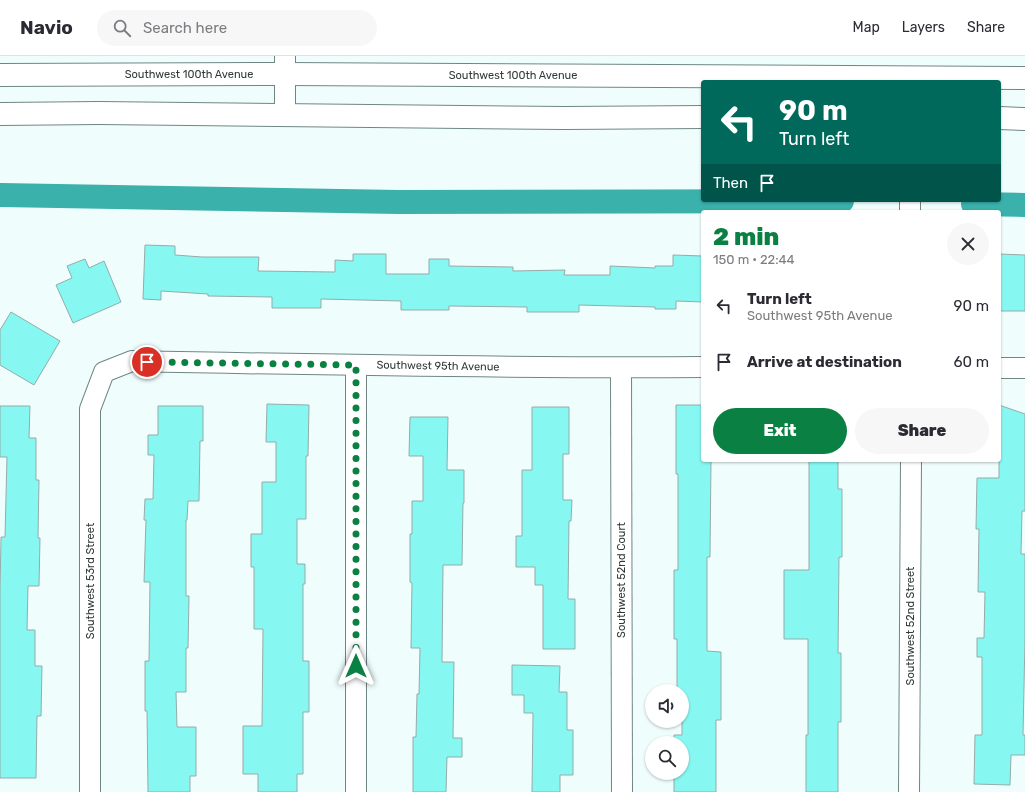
<!DOCTYPE html>
<meta charset="utf-8">
<style>
body{margin:0;font-family:Rubik,sans-serif;background:#f7f7f7;color:#2b2b33;height:100vh;display:flex;flex-direction:column;font-size:15px;white-space:nowrap}
*{box-sizing:border-box;margin:0}
p{font-size:13px;color:#7c7c81}
.icon{flex:none;width:22px;height:22px;fill:none;stroke:currentColor;stroke-width:2;stroke-linecap:round;stroke-linejoin:round}
.map{position:relative;flex:1;overflow:hidden}
.panel{position:absolute;left:701px;top:154px;width:300px;height:252px;display:flex;flex-direction:column;background:#fff;border-radius:4px;box-shadow:0 1px 3px #0004}
.panel>*{flex:none}
.top-card{position:absolute;left:701px;top:24px;width:300px;height:122px;border-radius:4px;box-shadow:0 1px 3px #0004;background:#00695c;color:#fff;overflow:hidden}
.tools{position:absolute;left:645px;top:628px;display:grid;gap:8px}
.tools a{display:grid;place-items:center;width:44px;height:44px;border-radius:50%;background:#fff;box-shadow:0 1px 3px #0004;font-size:20px}
.pin{position:absolute;display:grid;place-items:center;width:34px;height:34px;color:#fff;margin:-17px;border:2px solid #fff;border-radius:50%;box-shadow:0 1px 4px #0007}
.me{position:absolute;width:44px;margin:-22px;rotate:0deg;stroke-linejoin:round;filter:drop-shadow(0 0 3px #0008)}
.turn{display:flex;align-items:center;gap:14px;height:84px;padding:0 12px;font-size:18px}
.turn .icon{width:52px;height:52px;stroke-width:2.5}
.turn b{display:block;font-size:28px;line-height:34px}
.then{display:flex;align-items:center;height:38px;padding:0 12px;background:#0003;gap:8px;font-size:15px}
.round{display:grid;place-items:center;flex:none;width:42px;height:42px;border-radius:21px;background:#f7f7f7}
.headline{display:flex;align-items:center;justify-content:space-between;height:68px;padding:0 12px}
h1{font-size:24px;font-weight:800;line-height:30px;color:#0b8043}
.button{display:flex;gap:8px;margin-top:auto;padding:8px 12px}
.button a{flex:1;height:46px;border-radius:24px;background:#0b8043;color:#fff;font-size:16px;font-weight:800;line-height:46px;text-align:center}
.button a+a{background:#f7f7f7;color:#2b2b33}
ul{padding:0;list-style:none}
li{display:flex;align-items:center;gap:12px;height:56px;padding:0 12px}
li div{flex:1}
li b{display:block;font-size:15px}
li em{font-style:normal}
header{display:flex;align-items:center;gap:24px;box-sizing:border-box;height:56px;padding:0 20px;background:#fff;border-bottom:1px solid #e1e1e2}
header strong{font-size:19px}
nav{display:flex;gap:22px;margin-inline-start:auto;font-size:14px}
.search{width:280px;height:36px;background:#f7f7f7;display:flex;align-items:center;gap:10px;box-sizing:border-box;padding:0 14px;border-radius:22px;color:#7c7c81;font-size:15px}
.map>svg:first-child{display:block}
.lines{fill:none;stroke-linecap:round;stroke-linejoin:round}
.canal{stroke:#3bb1ac;stroke-width:24}
.building{fill:#87f7f1;stroke:#94acaa}
.minor-casing{stroke:#6f8685;stroke-width:22}
.secondary-casing{stroke:#6f8685;stroke-width:24}
.minor{stroke:#fff;stroke-width:20}
.secondary{stroke:#fff;stroke-width:22}
.route{stroke:#0b8043;stroke-width:7;stroke-dasharray:0 12.6}
.labels{text-anchor:middle;dominant-baseline:central;stroke-width:3;stroke-linejoin:round;paint-order:stroke}
.street-label{font-size:11px;fill:#303a39;stroke:#fff}
</style>
<header>
<strong>Navio</strong>
<div class="search"><svg class="icon" aria-label="search" viewBox="0 0 24 24"><circle cx="10" cy="10" r="6"/><path d="M15 15l6 6"/></svg>Search here</div>
<nav><a>Map</a><a>Layers</a><a>Share</a></nav>
</header>
<div class="map">
<svg width="1025" height="736" viewBox="0 0 1025 736">
<rect width="100%" height="100%" fill="#effefd"/>
<g class="lines">
<g class="canal">
<polyline points="1,139 399,146 842,145"/>
<polyline points="973,148 1025,149"/>
</g>
</g>
<g class="building">
<polygon points="145,189 175,190 175,199 202,201 259,201 258,215 335,216 335,204 353,205 353,198 386,198 386,218 429,218 429,203 449,203 449,210 513,211 513,215 565,214 564,219 610,219 610,210 655,212 655,210 673,210 673,199 703,200 703,246 676,245 676,253 655,253 655,251 579,249 579,256 527,256 527,251 449,250 449,254 401,254 401,245 321,243 321,252 272,252 272,241 208,240 208,238 161,235 161,244 143,243"/>
<polygon points="999,198 1025,199 1025,255 999,255"/>
<polygon points="85,203 89,212 104,205 121,246 73,267 56,229 72,222 67,210"/>
<polygon points="11,256 60,285 34,329 0,309 0,274"/>
<polygon points="267,348 309,349 308,400 306,400 306,463 297,463 297,508 305,508 305,528 303,528 303,605 309,605 309,656 303,656 303,718 297,718 297,736 258,736 258,718 243,718 243,670 262,670 263,573 254,573 254,511 251,511 251,478 262,478 262,426 276,426 276,386 266,386"/>
<polygon points="676,349 703,349 703,404 711,404 710,501 707,501 707,595 721,596 721,664 716,664 716,736 674,736 674,717 682,717 682,687 674,687 674,679 682,679 682,635 677,635 677,583 674,583 674,514 678,514 678,418 676,418"/>
<polygon points="999,349 1025,358 1025,455 1022,455 1021,498 1025,498 1025,583 1023,679 1025,679 1025,699 1011,699 1010,729 974,728 975,679 982,679 982,601 977,601 977,582 984,582 985,536 978,536 979,473 976,473 977,422 999,422"/>
<polygon points="0,350 30,350 29,382 36,382 36,424 39,424 38,482 40,482 39,530 28,530 27,574 35,574 35,610 42,610 41,660 37,660 36,722 0,722 0,534 1,481 5,481 7,401 0,401"/>
<polygon points="158,350 203,350 203,385 200,385 199,445 188,445 187,464 186,464 186,540 189,540 188,592 186,592 186,636 176,636 177,671 196,671 196,720 190,720 190,736 148,736 147,655 145,655 145,605 149,605 150,526 144,526 146,464 144,464 145,443 153,443 154,399 148,399 148,379 158,379"/>
<polygon points="532,351 569,351 569,398 563,398 563,444 572,444 571,465 569,465 568,543 575,543 575,593 543,593 543,529 535,529 535,511 516,511 516,480 522,480 522,414 532,414"/>
<polygon points="410,361 448,361 447,414 464,414 464,447 463,447 462,509 443,509 442,606 454,606 453,682 462,682 462,701 447,701 446,736 413,736 413,681 416,681 417,638 419,638 420,592 411,592 412,527 410,526 410,478 412,478 412,445 423,445 423,400 409,400"/>
<polygon points="809,404 838,404 838,433 842,433 842,501 839,501 838,597 841,597 841,666 838,666 838,736 806,736 806,679 808,679 808,583 784,583 784,514 809,514"/>
<polygon points="512,609 560,610 559,636 567,636 567,674 573,674 573,719 560,719 560,736 532,736 533,657 524,657 524,639 512,639"/>
</g>
<g class="lines">
<defs>
<g id="minor">
<polyline points="285,0 285,59"/>
<polyline points="910,144 910,156"/>
<polyline points="621,312 622,736"/>
<polyline points="999,312 1025,312"/>
<path d="M90 736V353L104 316 132 305C322 309 513 312 703 311"/>
<polyline points="356,736 356,309"/>
<polyline points="909,736 911,404"/>
</g>
<g id="secondary">
<polyline points="0,19 285,18 1025,22"/>
<polyline points="0,58 99,57 564,62 703,61"/>
<polyline points="999,62 1025,63"/>
</g>
</defs>
<use href="#minor" class="minor-casing"/>
<use href="#secondary" class="secondary-casing"/>
<use href="#minor" class="minor"/>
<use href="#secondary" class="secondary"/>
</g>
<g class="lines">
<polyline class="route" points="147,306 356,309 356,610"/>
</g>
<g class="labels">
<g class="street-label">
<text x="189" y="18">Southwest 100th Avenue</text>
<text x="513" y="19">Southwest 100th Avenue</text>
<text transform="translate(438 310) rotate(1)">Southwest 95th Avenue</text>
<text transform="translate(621 524) rotate(-90)">Southwest 52nd Court</text>
<text transform="translate(90 525) rotate(-90)">Southwest 53rd Street</text>
<text transform="translate(910 570) rotate(-90)">Southwest 52nd Street</text>
</g>
</g>
</svg>
<div class="tools">
<a><svg class="icon" aria-label="sound" viewBox="0 0 24 24"><path d="M4 9h4l5-4v14l-5-4H4zM17 9q2 3 0 6"/></svg></a>
<a><svg class="icon" aria-label="search" viewBox="0 0 24 24"><circle cx="10" cy="10" r="6"/><path d="M15 15l6 6"/></svg></a>
</div>
<div class="pin" style="left:147px;top:306px;background:#d93025"><svg class="icon" aria-label="arrive" viewBox="0 0 24 24"><path d="M6 21V4h12l-3 4 3 4H6"/></svg></div>
<svg class="me" style="left:356px;top:610px" viewBox="-20 -20 40 40"><path d="M0-17L14 15 0 8-14 15z" fill="#0b8043" stroke="#fff" stroke-width="4"/></svg>
<div class="top-card">
<div class="turn"><svg class="icon" aria-label="left" viewBox="0 0 24 24"><path d="M17 20v-9H6M10 6l-5 5 5 5"/></svg><div><b>90 m</b>Turn left</div></div>
<div class="then">Then<svg class="icon" aria-label="arrive" viewBox="0 0 24 24"><path d="M6 21V4h12l-3 4 3 4H6"/></svg></div>
</div>
<section class="panel">
<div class="headline"><div><h1>2 min</h1><p>150 m · 22:44</p></div><a class="round"><svg class="icon" aria-label="close" viewBox="0 0 24 24"><path d="M6 6l12 12M18 6L6 18"/></svg></a></div>
<ul>
<li><svg class="icon" aria-label="left" viewBox="0 0 24 24"><path d="M17 20v-9H6M10 6l-5 5 5 5"/></svg><div><b>Turn left</b><p>Southwest 95th Avenue</p></div><em>90 m</em></li>
<li><svg class="icon" aria-label="arrive" viewBox="0 0 24 24"><path d="M6 21V4h12l-3 4 3 4H6"/></svg><div><b>Arrive at destination</b></div><em>60 m</em></li>
</ul>
<div class="button"><a>Exit</a><a>Share</a></div>
</section>
</div>
